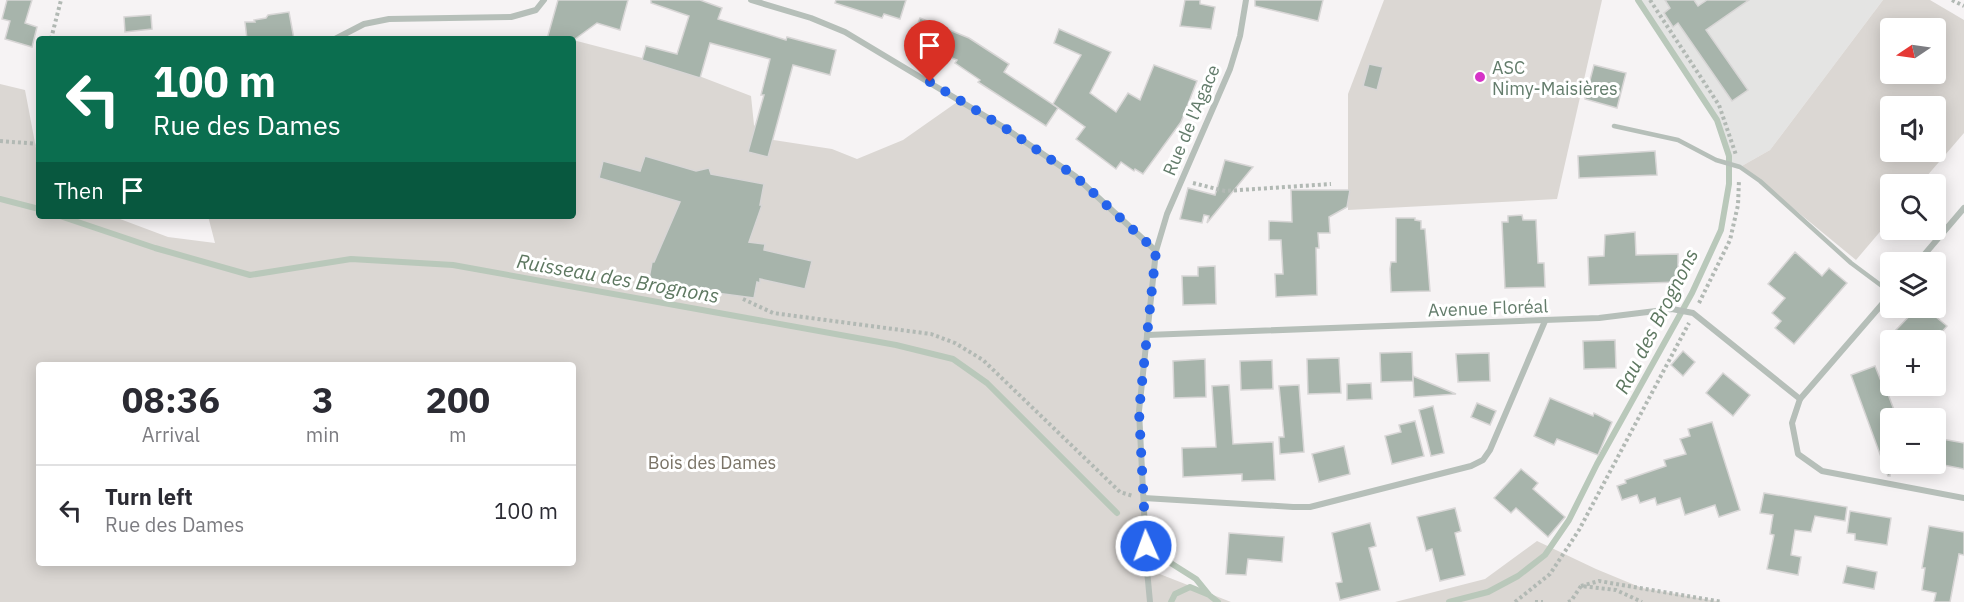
<!DOCTYPE html>
<meta charset="utf-8">
<style>
body{margin:0;font-family:"IBM Plex Sans",sans-serif;background:#f7f7f7;color:#2b2b33;height:100vh;display:flex;flex-direction:column;font-size:22px;white-space:nowrap}
*{box-sizing:border-box;margin:0}
p{font-size:20px;color:#7c7c81}
.icon{flex:none;width:33px;height:33px;fill:none;stroke:currentColor;stroke-width:2;stroke-linecap:round;stroke-linejoin:round}
.map{position:relative;flex:1;overflow:hidden}
.side{position:absolute;left:36px;top:362px;width:540px;height:204px;display:flex;flex-direction:column;background:#fff;border-radius:6px;box-shadow:0 3px 15px #0003}
.side>*{flex:none}
.top-card{position:absolute;left:36px;top:36px;width:540px;height:183px;border-radius:6px;box-shadow:0 3px 15px #0003;background:#0b6e4f;color:#fff;overflow:hidden}
.needle{width:39px;rotate:257deg}
.buttons{position:absolute;left:1880px;top:18px;display:grid;gap:12px}
.buttons a{display:grid;place-items:center;width:66px;height:66px;border-radius:6px;background:#fff;box-shadow:0 3px 15px #0003;font-size:30px}
.pin{position:absolute;display:grid;place-items:center;width:51px;height:51px;color:#fff;margin:-62px -26px;border-radius:50% 50% 50% 0;rotate:-45deg;box-shadow:0 0 6px #0007}
.pin .icon{rotate:45deg}
.me{position:absolute;width:66px;margin:-33px;rotate:358deg;stroke-linejoin:round;filter:drop-shadow(0 0 4px #0008)}
.turn{display:flex;align-items:center;gap:21px;height:126px;padding:0 18px;font-size:27px}
.turn .icon{width:78px;height:78px;stroke-width:2.5}
.turn b{display:block;font-size:42px;line-height:51px}
.then{display:flex;align-items:center;height:57px;padding:0 18px;background:#0003;gap:12px;font-size:22px}
.eta{display:flex;justify-content:space-evenly;align-items:center;height:102px;text-align:center}
.eta b{font-size:36px;font-weight:700;line-height:42px}
ul{padding:0;list-style:none}
li{display:flex;align-items:center;gap:18px;height:90px;padding:0 18px;border-top:2px solid #e1e1e2}
li div{flex:1}
li b{display:block;font-size:22px}
li em{font-style:normal}
.map>svg:first-child{display:block}
.built{fill:#e4e4e3}
.green{fill:#dbd7d3;fill-rule:evenodd}
.lines{fill:none;stroke-linecap:round;stroke-linejoin:round}
.stream{stroke:#b9c8ba;stroke-width:6}
.building{fill:#a7b4ab;stroke:#d8d6d6;stroke-width:1.5}
.path{stroke:#b2b9b4;stroke-width:4;stroke-dasharray:3 3;stroke-linecap:butt}
.service{stroke:#b6bfb9;stroke-width:4.5}
.minor{stroke:#b6bfb9;stroke-width:6}
.route{stroke:#2563eb;stroke-width:10;stroke-dasharray:0 18}
.poi-dot{fill:#d633c7;stroke:#fff;stroke-width:2}
.labels{text-anchor:middle;dominant-baseline:central;stroke-width:6;stroke-linejoin:round;paint-order:stroke}
.poi-label{font-size:18px;fill:#637c6b;stroke:#fff;text-anchor:start}
.street-label{font-size:18px;fill:#637c6b;stroke:#fff}
.park-label{font-size:18px;fill:#7a7366;stroke:#fff}
.water-label{font-size:20px;font-style:italic;fill:#5e7861;stroke:#fff}
</style>
<div class="map">
<svg width="1964" height="602" viewBox="0 0 1964 602">
<rect width="100%" height="100%" fill="#f6f3f4"/>
<polygon class="built" points="1638,0 1883,0 1770,150 1740,167 1728,165 1729,156 1724,138 1717,120"/>
<g class="green">
<polygon points="1384,0 1602,0 1557,199 1348,210 1348,94"/>
<path d="M1883 0H1930L1964 20V133L1920 184H1890V220L1856 260 1760 181 1740 167 1770 150ZM1890 28H1935V74H1890ZM1890 106H1935V152H1890Z"/>
<path d="M573 40 673 66 751 96 754 125 767 139 832 149 857 159 903 140 960 100 1075 176 1156 251 1139 411 1147 569 1231 602H0V84L25 90 39 164V216H112L168 237 215 243 208 216H573V134H576ZM39 364H573V562H39Z"/>
<polygon points="1537,541 1596,569 1642,588 1722,602 1395,602 1485,579"/>
</g>
<g class="lines">
<g class="stream">
<polyline points="0,199 39,209"/>
<polyline points="60,216 155,248 250,275 351,259 453,265 896,345 953,359 987,383 1117,513"/>
<polyline points="1158,555 1196,579 1209,595 1218,602"/>
<polyline points="1171,602 1175,594 1190,587 1207,594"/>
<polyline points="1449,602 1488,592 1518,576 1545,555 1569,520 1597,464 1692,293 1721,230 1729,184 1729,156 1717,120 1638,0"/>
</g>
</g>
<g class="building">
<polygon points="7,0 32,0 25,23 37,27 32,47 5,39 10,21 2,19"/>
<polygon points="558,0 628,0 620,30 597,23 575,39 547,39"/>
<polygon points="651,0 700,0 722,8 718,19 786,40 787,37 836,50 830,75 793,65 768,157 748,152 764,95 761,95 770,59 710,43 700,78 642,60 646,46 677,54 689,16 651,3"/>
<polygon points="836,0 906,0 900,19 884,14 882,18 835,3"/>
<polygon points="1185,0 1200,0 1200,4 1215,7 1211,29 1180,26"/>
<polygon points="1255,0 1323,0 1318,21 1255,6"/>
<polygon points="1665,0 1694,0 1698,6 1707,0 1749,0 1706,30 1748,90 1732,101 1678,23 1673,27 1664,13 1670,8"/>
<polygon points="289,12 294,39 247,39 245,22 255,22 254,20 266,18 268,15"/>
<polygon points="151,15 152,29 125,32 124,17"/>
<polygon points="920,18 969,38 1009,64 1004,72 1058,108 1046,126 978,82 980,80 955,63 957,60 911,41"/>
<polygon points="1059,29 1111,52 1090,93 1116,112 1128,93 1140,100 1154,65 1197,81 1181,122 1143,174 1135,169 1134,171 1121,162 1116,169 1076,139 1085,127 1053,104 1081,55 1054,43"/>
<polygon points="1369,64 1383,67 1377,90 1363,86"/>
<polygon points="1594,65 1626,73 1617,108 1585,99"/>
<polygon points="1655,151 1657,175 1579,178 1578,156"/>
<polygon points="645,156 696,171 709,168 711,174 764,184 760,205 762,205 749,242 765,244 764,250 812,261 805,289 760,279 760,283 757,282 754,298 648,284 652,262 654,262 680,202 599,178 603,161 640,171"/>
<polygon points="1225,160 1253,167 1207,223 1209,216 1204,215 1202,223 1180,219 1188,188 1215,195"/>
<polygon points="1291,190 1350,190 1347,207 1329,217 1330,233 1318,233 1319,248 1316,248 1317,295 1276,297 1275,274 1283,274 1281,240 1269,240 1269,221 1292,222"/>
<polygon points="1522,215 1523,220 1536,220 1538,263 1544,263 1545,287 1505,288 1502,222 1508,222 1508,216"/>
<polygon points="1396,218 1415,218 1415,220 1421,221 1421,229 1425,229 1430,291 1391,292 1390,269 1391,262 1396,262"/>
<polygon points="1635,232 1636,255 1678,254 1678,282 1589,285 1588,257 1604,256 1605,235"/>
<polygon points="1795,252 1822,276 1829,268 1847,283 1794,344 1775,328 1781,321 1772,313 1785,298 1768,284"/>
<polygon points="1215,266 1216,304 1183,305 1182,276 1198,276 1198,267"/>
<polygon points="1917,308 1925,308 1947,326 1935,340 1909,340 1896,330"/>
<polygon points="1615,340 1616,368 1584,369 1583,341"/>
<polygon points="1683,351 1695,362 1683,376 1671,365"/>
<polygon points="1412,352 1413,381 1381,382 1380,353"/>
<polygon points="1489,353 1490,381 1458,382 1456,354"/>
<polygon points="1339,358 1341,393 1308,394 1307,359"/>
<polygon points="1205,359 1206,397 1174,398 1173,361"/>
<polygon points="1272,360 1273,389 1241,390 1240,361"/>
<polygon points="1875,366 1881,381 1890,377 1890,393 1888,394 1897,418 1890,418 1890,476 1888,476 1851,375"/>
<polygon points="1723,373 1750,395 1733,416 1706,393"/>
<polygon points="1413,376 1456,394 1414,397"/>
<polygon points="1371,383 1372,399 1347,400 1347,384"/>
<polygon points="1229,385 1233,444 1273,442 1275,480 1242,481 1242,474 1183,477 1182,448 1216,447 1212,386"/>
<polygon points="1299,385 1304,452 1280,454 1279,437 1284,437 1279,386"/>
<polygon points="1550,398 1593,416 1594,413 1612,422 1598,455 1557,439 1554,445 1534,436"/>
<polygon points="1477,403 1496,411 1490,425 1471,417"/>
<polygon points="1433,406 1444,453 1431,456 1419,410"/>
<polygon points="1415,421 1424,456 1392,464 1385,436 1401,432 1399,425"/>
<polygon points="1712,422 1740,510 1719,517 1715,505 1685,515 1680,498 1657,505 1655,498 1640,503 1637,495 1622,500 1617,486 1626,483 1625,480 1666,466 1664,460 1686,454 1680,439 1690,436 1688,429"/>
<polygon points="1942,439 1964,443 1964,469 1938,464"/>
<polygon points="1344,446 1350,474 1319,482 1312,454"/>
<polygon points="1521,469 1538,483 1533,489 1565,517 1548,537 1516,508 1511,513 1494,498"/>
<polygon points="1764,493 1847,507 1845,521 1815,516 1811,532 1795,530 1791,555 1801,557 1798,575 1767,569 1774,535 1770,534 1773,515 1760,513"/>
<polygon points="1455,508 1461,531 1455,533 1465,575 1440,581 1432,549 1426,551 1417,517"/>
<polygon points="1850,511 1891,518 1887,545 1855,540 1855,534 1847,533"/>
<polygon points="1370,523 1376,546 1369,548 1380,590 1340,600 1336,583 1342,582 1332,533"/>
<polygon points="1929,526 1964,532 1964,555 1959,554 1958,560 1950,602 1934,602 1936,593 1922,590 1925,568 1922,568"/>
<polygon points="1229,533 1284,537 1282,562 1248,559 1246,575 1226,574"/>
<polygon points="1847,566 1877,572 1874,589 1843,583"/>
</g>
<g class="lines">
<g class="path">
<polyline points="1650,0 1719,105 1736,155"/>
<polyline points="1952,0 1964,6"/>
<polyline points="51,39 61,0"/>
<polyline points="0,141 39,144"/>
<polyline points="1193,183 1225,191 1331,184"/>
<polyline points="743,299 773,313 931,334 955,343 983,360 1120,492 1133,496"/>
<polyline points="1699,303 1730,240 1738,205 1739,180"/>
<polyline points="1581,586 1599,581 1722,602"/>
<polyline points="1515,602 1550,574 1579,530 1689,323"/>
<polyline points="1535,602 1543,602"/>
<polyline points="1568,602 1571,601 1581,586 1616,590 1642,602"/>
</g>
<polyline class="service" points="1614,126 1678,140 1716,160 1740,167 1760,181 1851,263 1890,292"/>
<g class="minor">
<polyline points="751,0 811,18 845,32 1005,128 1075,176 1156,251"/>
<polyline points="335,39 364,24 389,19 511,17 536,10 544,0"/>
<polyline points="1918,262 1964,208"/>
<polyline points="1890,295 1800,399 1792,423 1798,454 1822,471 1964,498"/>
<polyline points="1147,335 1599,318 1672,309 1693,313 1800,399"/>
<polyline points="1144,498 1293,507 1310,507 1471,466 1483,460 1490,450 1545,321"/>
<polyline points="1150,602 1147,570 1139,411 1156,251 1167,214 1230,69 1240,36 1246,0"/>
</g>
</g>
<g class="lines">
<polyline class="route" points="930,82 1005,128 1075,176 1156,251 1139,411 1146,546"/>
</g>
<circle class="poi-dot" cx="1480" cy="77" r="6"/>
<g class="labels">
<g class="poi-label">
<text x="1492" y="67">ASC<tspan x="1492" dy="21">Nimy-Maisières</tspan></text>
</g>
<g class="street-label">
<text transform="translate(1191 120) rotate(-67)">Rue de l'Agace</text>
<text transform="translate(1488 308) rotate(-2)">Avenue Floréal</text>
</g>
<g class="park-label">
<text x="712" y="462">Bois des Dames</text>
</g>
<g class="water-label">
<text transform="translate(618 278) rotate(10)">Ruisseau des Brognons</text>
<text transform="translate(1656 321) rotate(-63)">Rau des Brognons</text>
</g>
</g>
</svg>
<div class="buttons">
<a><svg class="needle" viewBox="-14 -14 28 28"><path d="M0-13l5 13h-10z" fill="#e53935"/><path d="M0 13l5-13h-10z" fill="#7c7c81"/></svg></a>
<a><svg class="icon" aria-label="sound" viewBox="0 0 24 24"><path d="M4 9h4l5-4v14l-5-4H4zM17 9q2 3 0 6"/></svg></a>
<a><svg class="icon" aria-label="search" viewBox="0 0 24 24"><circle cx="10" cy="10" r="6"/><path d="M15 15l6 6"/></svg></a>
<a><svg class="icon" aria-label="layers" viewBox="0 0 24 24"><path d="M12 4l9 5-9 5-9-5zM3 14l9 5 9-5"/></svg></a>
<a>+</a>
<a>−</a>
</div>
<div class="pin" style="left:930px;top:82px;background:#d93025"><svg class="icon" aria-label="arrive" viewBox="0 0 24 24"><path d="M6 21V4h12l-3 4 3 4H6"/></svg></div>
<svg class="me" style="left:1146px;top:546px" viewBox="-20 -20 40 40"><circle r="17" fill="#2563eb" stroke="#fff" stroke-width="3"/><path d="M0-11L8 9 0 5-8 9z" fill="#fff"/></svg>
<div class="top-card">
<div class="turn"><svg class="icon" aria-label="left" viewBox="0 0 24 24"><path d="M17 20v-9H6M10 6l-5 5 5 5"/></svg><div><b>100 m</b>Rue des Dames</div></div>
<div class="then">Then<svg class="icon" aria-label="arrive" viewBox="0 0 24 24"><path d="M6 21V4h12l-3 4 3 4H6"/></svg></div>
</div>
<section class="side">
<div class="eta">
<div><b>08:36</b><p>Arrival</p></div>
<div><b>3</b><p>min</p></div>
<div><b>200</b><p>m</p></div>
</div>
<ul>
<li><svg class="icon" aria-label="left" viewBox="0 0 24 24"><path d="M17 20v-9H6M10 6l-5 5 5 5"/></svg><div><b>Turn left</b><p>Rue des Dames</p></div><em>100 m</em></li>
</ul>
</section>
</div>
